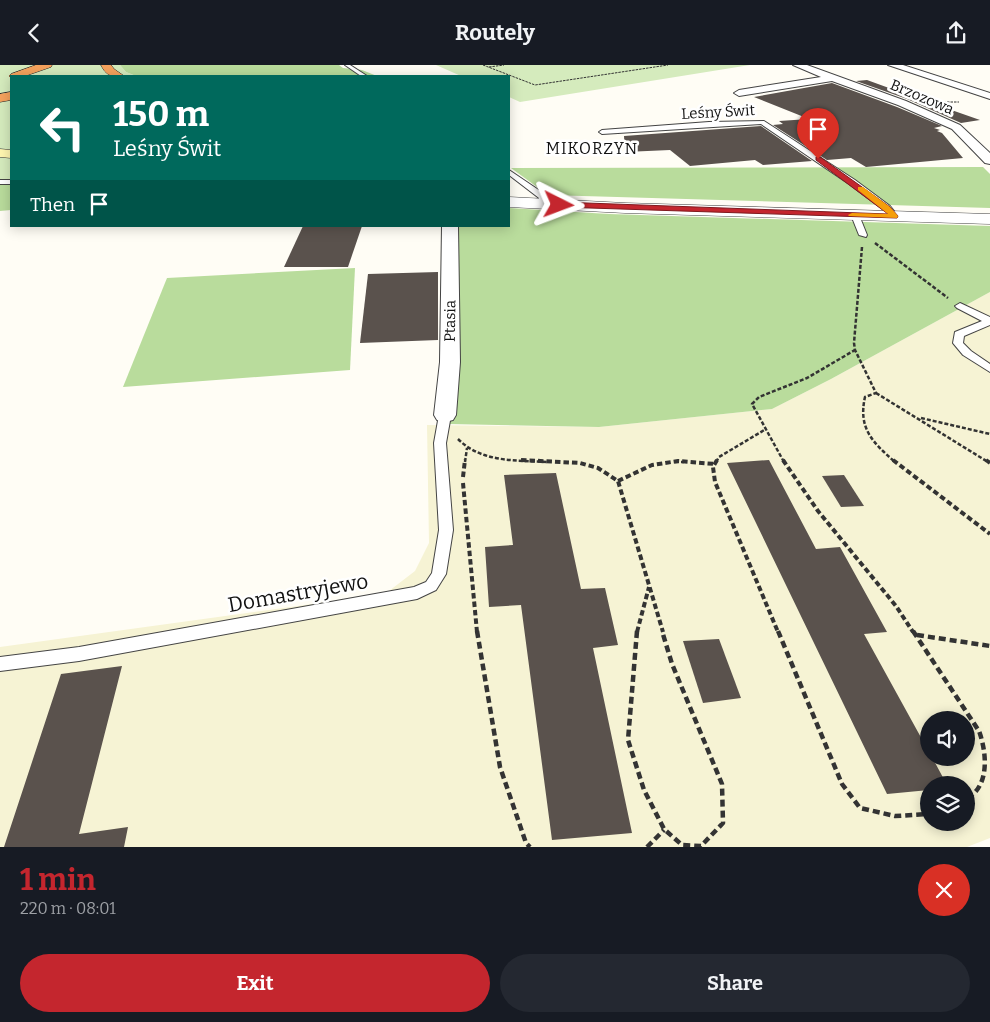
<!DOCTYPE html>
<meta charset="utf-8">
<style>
body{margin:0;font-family:Bitter,serif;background:#242831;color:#f1f3f6;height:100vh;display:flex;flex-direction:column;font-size:19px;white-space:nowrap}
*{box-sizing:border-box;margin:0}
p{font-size:16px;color:#9ea1a6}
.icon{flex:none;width:28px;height:28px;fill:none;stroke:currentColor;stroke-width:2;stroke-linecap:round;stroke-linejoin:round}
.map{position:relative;height:782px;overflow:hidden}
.side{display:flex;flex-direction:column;background:#171b24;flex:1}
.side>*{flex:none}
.top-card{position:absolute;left:10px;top:10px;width:500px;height:152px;border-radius:0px;box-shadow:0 2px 12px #0003;background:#00695c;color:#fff;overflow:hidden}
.fabs{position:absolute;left:920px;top:646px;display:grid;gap:10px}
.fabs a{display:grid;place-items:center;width:55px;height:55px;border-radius:50%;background:#171b24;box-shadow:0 2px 12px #0003;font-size:25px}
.pin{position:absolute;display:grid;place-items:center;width:42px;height:42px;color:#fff;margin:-51px -21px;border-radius:50% 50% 50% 0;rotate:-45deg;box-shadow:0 0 5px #0007}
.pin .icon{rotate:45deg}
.me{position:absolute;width:55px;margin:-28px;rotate:93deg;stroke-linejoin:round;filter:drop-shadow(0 0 4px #0008)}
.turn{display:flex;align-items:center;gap:18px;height:105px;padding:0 20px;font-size:22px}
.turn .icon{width:65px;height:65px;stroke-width:2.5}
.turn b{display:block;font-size:35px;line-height:42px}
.then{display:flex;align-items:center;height:48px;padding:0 20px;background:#0003;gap:10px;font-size:19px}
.round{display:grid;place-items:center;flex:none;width:52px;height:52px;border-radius:26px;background:#242831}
.overview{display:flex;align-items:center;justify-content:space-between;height:85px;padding:0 20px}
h1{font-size:30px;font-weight:700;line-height:38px;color:#c4262e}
.primary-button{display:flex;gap:10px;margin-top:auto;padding:10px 20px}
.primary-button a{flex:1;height:58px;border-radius:30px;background:#c4262e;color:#fff;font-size:20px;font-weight:700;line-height:58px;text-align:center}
.primary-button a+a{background:#242831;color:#f1f3f6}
header{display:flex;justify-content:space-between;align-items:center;height:65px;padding:0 20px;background:#171b24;font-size:22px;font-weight:700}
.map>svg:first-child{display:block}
.farmland{fill:#f6f3d4;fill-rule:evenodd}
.green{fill:#d5ebbd}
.forest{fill:#b9dc9c}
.building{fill:#5a524d}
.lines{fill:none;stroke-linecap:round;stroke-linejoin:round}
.service-casing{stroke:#444;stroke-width:2}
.minor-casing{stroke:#444;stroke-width:2}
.tertiary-casing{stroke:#444;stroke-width:1}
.secondary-casing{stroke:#333;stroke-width:1}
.motorway-casing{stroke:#222;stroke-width:1}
.path-far3{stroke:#333;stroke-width:1;stroke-dasharray:2.5 1;stroke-linecap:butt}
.path-far2{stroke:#333;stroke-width:2.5;stroke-dasharray:4 2;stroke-linecap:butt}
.path-far1{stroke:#333;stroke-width:4;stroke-dasharray:5.5 3;stroke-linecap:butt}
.path{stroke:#333;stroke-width:4.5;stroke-dasharray:7 4;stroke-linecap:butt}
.service{fill:#fff;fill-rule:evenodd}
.minor{fill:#fff;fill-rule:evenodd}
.tertiary{fill:#fff;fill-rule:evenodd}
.secondary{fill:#fff6b0;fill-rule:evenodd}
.motorway{fill:#f5a25d;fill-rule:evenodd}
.route{fill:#c4262e;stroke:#7f191e}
.slow{fill:#f59e0b}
.labels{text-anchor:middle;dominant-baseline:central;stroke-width:5;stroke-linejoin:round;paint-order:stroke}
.far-street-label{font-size:15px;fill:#111;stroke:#fff}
.far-neighbourhood-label{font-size:16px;letter-spacing:1px;fill:#111;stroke:#fff}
.near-street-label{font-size:21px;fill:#111;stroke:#fff}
</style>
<header><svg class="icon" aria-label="back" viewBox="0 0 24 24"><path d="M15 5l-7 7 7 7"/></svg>Routely<svg class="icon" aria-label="share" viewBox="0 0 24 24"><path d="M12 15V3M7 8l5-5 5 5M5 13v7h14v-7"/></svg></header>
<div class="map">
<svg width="990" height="782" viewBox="0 0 990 782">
<rect width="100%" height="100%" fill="#fffdf5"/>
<path class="farmland" d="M990 227V773L967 782H0V582L385 529 415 506 429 478 427 360 599 362 772 344 831 314ZM929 655H966V692H929ZM929 720H966V758H929Z"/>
<g class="green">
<polygon points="0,0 120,0 126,7 136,11 11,11 11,119 0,119"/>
<polygon points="436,0 750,0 520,37 509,32 509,11 461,11"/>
</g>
<g class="forest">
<polygon points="120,0 339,0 343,3 362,5 377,11 136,11 126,7"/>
<polygon points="983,102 990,109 990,143 548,130 511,103"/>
<polygon points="0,119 11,119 11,145 0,146"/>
<polygon points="509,143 609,149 990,161 990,227 831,314 772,344 599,362 448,359 460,237 456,161 509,161"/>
<polygon points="355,203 350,305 123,322 167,213"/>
</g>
<g class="building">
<polygon points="867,15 900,27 980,55 961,58 907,34 856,16"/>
<polygon points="832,18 897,42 942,61 934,63 940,65 937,66 942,68 963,93 866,102 851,93 827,95 773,60 783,59 779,56 809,54 754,32"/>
<polygon points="761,61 812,96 763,100 755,95 690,101 670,85 625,87 624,71"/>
<polygon points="303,161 362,161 348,202 284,202"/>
<polygon points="438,207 438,275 360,278 368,209"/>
<polygon points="769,395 816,484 840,482 887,567 864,569 929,687 929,692 932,692 947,720 929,720 929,725 887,729 727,398"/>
<polygon points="556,408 581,524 605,523 618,580 593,583 632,768 552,775 521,540 489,542 485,482 513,480 504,410"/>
<polygon points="844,410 864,441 841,442 822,411"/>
<polygon points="719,574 741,633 703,638 683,576"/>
<polygon points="122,601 79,769 128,762 124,782 4,782 61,609"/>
</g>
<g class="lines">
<defs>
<g id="service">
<polygon points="345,0 350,0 367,11 361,11"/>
<polygon points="764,56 855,115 890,141 898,151 897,153 891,153 884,145 849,119 761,59 602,69 599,67 602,65 709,57"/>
<polygon points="509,105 546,130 545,141 539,141 539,133 509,110"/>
<rect x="0" y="115" width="11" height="4"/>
<polygon points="852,148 859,150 867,170 866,172 859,170 851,150"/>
<polygon points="960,238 990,252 990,260 964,271 963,278 971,286 990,299 990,307 963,290 953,278 955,267 982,256 957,243 955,241"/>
<polygon points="445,346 451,350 446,378 453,465 446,509 436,525 417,534 79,596 0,606 0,592 79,582 414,522 426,517 432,508 439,465 434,378 439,350"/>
</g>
<g id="minor">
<polygon points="793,0 807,0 906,36 960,60 990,88 990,99 985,98 952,64 898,40 832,16 739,31 734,28 739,25 821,12"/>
<polygon points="888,0 903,0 990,28 990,34"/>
<polygon points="442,161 458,161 460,297 456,350 453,355 445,357 437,355 434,350 440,297"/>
</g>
<polygon id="tertiary" points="509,132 625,138 990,149 990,159 625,148 509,142"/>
<polygon id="secondary" points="0,84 11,85 11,93 0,92"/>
<g id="motorway">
<polygon points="36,0 52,0 51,2 25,11 11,11 11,13 9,11 11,9"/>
<path d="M101 0H111L114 4 124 11C112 12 106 11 101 0Z"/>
<polygon points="11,27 11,35 0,37 0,29"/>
</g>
</defs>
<use href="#service" class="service-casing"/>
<use href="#minor" class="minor-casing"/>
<use href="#tertiary" class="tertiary-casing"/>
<use href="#secondary" class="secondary-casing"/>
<use href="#motorway" class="motorway-casing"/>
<g class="path-far3">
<polyline points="483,0 535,20 668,0"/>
<polyline points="489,2 504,0"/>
<polyline points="940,37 959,37"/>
</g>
<g class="path-far2">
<polyline points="875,178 948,233"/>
<path d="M862 182 854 278 855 285 876 328 865 332C858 363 872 377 895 397"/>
<polyline points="876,328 988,397"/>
<polyline points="921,353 990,369"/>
<path d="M458 374C482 398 516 395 548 397"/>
<polyline points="465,397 467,383"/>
<polyline points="675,397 684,397"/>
<polyline points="716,397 719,392 766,364"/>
<polyline points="784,397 752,339 759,332 807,313 855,285"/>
</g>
<g class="path-far1">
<polyline points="521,395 580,398 598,403 618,416 663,567"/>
<polyline points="717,395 713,402 715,417 778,567"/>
<polyline points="783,395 818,446 896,541 913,567"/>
<polyline points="893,395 990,469"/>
<polyline points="986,395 990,398"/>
<polyline points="463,412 465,395"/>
<polyline points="618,416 652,400 678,396 715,399"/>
<polyline points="463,418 477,567"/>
<polyline points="637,567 649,522"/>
</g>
<g class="path">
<polyline points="477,566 500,702 526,778 530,782"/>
<polyline points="637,566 628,675 644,725 664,764 682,780 701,781 723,758 722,719 672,599 662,566"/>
<polyline points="778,566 842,719 860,743 895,751 929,749"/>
<path d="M913 566 979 666C987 688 990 722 966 734"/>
<polyline points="917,570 990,581"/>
<polyline points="647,782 664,765"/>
</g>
<use href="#service" class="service"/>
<use href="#minor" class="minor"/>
<use href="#tertiary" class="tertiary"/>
<use href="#secondary" class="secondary"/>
<use href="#motorway" class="motorway"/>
</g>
<polygon class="route" points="816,92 820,92 890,142 898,151 897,153 559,142 555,140 559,137 888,149 816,95"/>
<polygon class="slow" points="858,122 863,122 890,142 898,151 897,153 849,151 848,150 852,148 888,149 858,125"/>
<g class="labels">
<g class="far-street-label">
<text transform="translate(922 32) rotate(23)">Brzozowa</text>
<text transform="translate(718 47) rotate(-3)">Leśny Świt</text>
<text transform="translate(450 256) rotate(-89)">Ptasia</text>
</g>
<g class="far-neighbourhood-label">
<text x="592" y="83">MIKORZYN</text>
</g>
<g class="near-street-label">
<text transform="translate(298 528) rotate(-10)">Domastryjewo</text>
</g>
</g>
</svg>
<div class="fabs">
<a><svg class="icon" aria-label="sound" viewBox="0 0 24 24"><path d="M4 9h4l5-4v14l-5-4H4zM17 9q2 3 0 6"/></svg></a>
<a><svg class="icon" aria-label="layers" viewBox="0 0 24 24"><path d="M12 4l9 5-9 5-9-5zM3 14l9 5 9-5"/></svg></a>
</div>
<div class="pin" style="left:818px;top:94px;background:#d93025"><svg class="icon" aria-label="arrive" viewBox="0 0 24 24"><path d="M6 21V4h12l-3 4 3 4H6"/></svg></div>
<svg class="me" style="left:559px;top:140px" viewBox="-20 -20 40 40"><path d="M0-17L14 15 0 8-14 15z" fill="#c4262e" stroke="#fff" stroke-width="4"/></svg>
<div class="top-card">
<div class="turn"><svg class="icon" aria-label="left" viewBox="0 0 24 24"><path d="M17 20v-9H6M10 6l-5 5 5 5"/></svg><div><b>150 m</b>Leśny Świt</div></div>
<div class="then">Then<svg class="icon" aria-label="arrive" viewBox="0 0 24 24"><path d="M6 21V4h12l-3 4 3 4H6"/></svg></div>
</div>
</div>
<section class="side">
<div class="overview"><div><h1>1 min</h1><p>220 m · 08:01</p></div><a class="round" style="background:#d93025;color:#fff"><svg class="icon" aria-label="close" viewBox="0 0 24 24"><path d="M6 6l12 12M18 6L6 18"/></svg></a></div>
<div class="primary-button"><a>Exit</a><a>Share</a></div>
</section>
